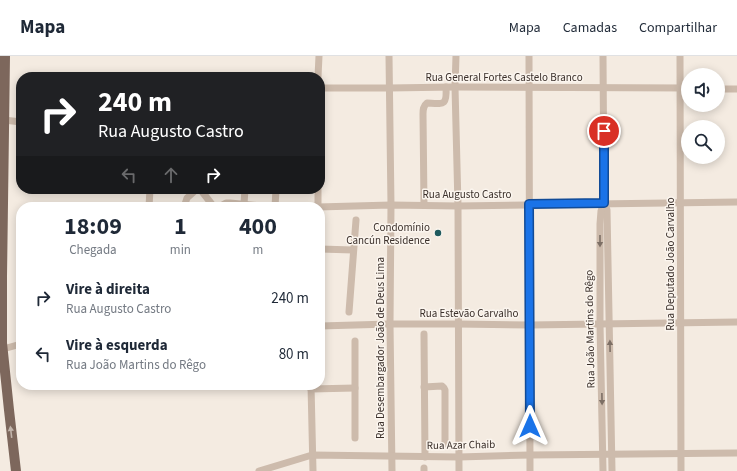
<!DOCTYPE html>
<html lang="pt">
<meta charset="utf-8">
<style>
body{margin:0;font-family:"Source Sans 3",sans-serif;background:#f2f2f3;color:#1f2937;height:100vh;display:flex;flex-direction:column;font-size:15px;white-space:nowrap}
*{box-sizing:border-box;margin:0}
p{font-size:13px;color:#747a83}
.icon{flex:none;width:22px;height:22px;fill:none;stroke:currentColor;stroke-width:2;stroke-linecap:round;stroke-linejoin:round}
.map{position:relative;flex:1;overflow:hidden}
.sheet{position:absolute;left:16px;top:146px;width:309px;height:188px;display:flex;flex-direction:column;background:#fff;border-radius:16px;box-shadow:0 2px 10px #0003}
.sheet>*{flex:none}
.guide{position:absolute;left:16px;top:16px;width:309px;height:122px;border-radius:16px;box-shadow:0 2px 10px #0003;background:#202124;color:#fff;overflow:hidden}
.tools{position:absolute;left:681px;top:12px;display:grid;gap:8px}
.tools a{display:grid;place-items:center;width:44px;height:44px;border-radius:50%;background:#fff;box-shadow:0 2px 10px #0003;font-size:20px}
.pin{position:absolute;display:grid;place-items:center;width:34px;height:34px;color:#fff;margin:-17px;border:2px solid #fff;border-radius:50%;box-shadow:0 1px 4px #0007}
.me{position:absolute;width:44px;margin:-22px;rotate:0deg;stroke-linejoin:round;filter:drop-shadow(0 0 3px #0008)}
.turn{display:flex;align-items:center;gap:14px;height:84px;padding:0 16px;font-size:18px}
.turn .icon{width:52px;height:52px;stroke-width:2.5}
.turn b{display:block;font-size:28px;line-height:34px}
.lanes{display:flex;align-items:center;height:38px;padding:0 16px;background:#0003;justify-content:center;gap:20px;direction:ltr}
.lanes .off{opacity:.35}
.eta{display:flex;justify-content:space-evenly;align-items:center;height:68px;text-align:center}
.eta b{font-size:24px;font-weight:700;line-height:28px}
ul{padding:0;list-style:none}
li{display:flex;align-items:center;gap:12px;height:56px;padding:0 16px}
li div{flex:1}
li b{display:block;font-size:15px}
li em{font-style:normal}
header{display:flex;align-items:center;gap:24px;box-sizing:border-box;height:56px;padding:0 20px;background:#fff;border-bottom:1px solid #e0e1e3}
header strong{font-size:19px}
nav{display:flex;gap:22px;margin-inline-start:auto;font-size:14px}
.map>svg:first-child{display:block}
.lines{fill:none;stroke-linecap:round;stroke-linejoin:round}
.street{stroke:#cdbbac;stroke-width:7}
.primary{stroke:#7d675c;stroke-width:10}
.oneway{fill:#7d6f65}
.oneway2{fill:#c2b5ac}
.route-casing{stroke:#114b97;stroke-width:10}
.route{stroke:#1a73e8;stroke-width:7}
.poi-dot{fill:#1f5a5e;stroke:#fbf5ee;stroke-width:1.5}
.labels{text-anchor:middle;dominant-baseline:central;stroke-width:3;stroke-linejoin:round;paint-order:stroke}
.street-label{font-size:11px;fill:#3b302b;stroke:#fbf5ee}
.poi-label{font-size:11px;fill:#3b302b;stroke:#fbf5ee;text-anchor:end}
</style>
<header>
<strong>Mapa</strong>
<nav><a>Mapa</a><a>Camadas</a><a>Compartilhar</a></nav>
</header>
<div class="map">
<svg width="737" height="415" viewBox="0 0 737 415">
<rect width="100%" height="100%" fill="#f4ebe1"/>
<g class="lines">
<g class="street">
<polyline points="389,0 391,149 390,268 392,415"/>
<polyline points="456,0 455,31 458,150 459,415"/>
<polyline points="529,0 530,415"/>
<polyline points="603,0 604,147 607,154 612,415"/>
<polyline points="680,0 681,415"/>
<polyline points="318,21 319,0"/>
<polyline points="320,32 389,32 455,31 688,32"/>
<polyline points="718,33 737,33"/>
<polyline points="4,64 21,66"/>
<polyline points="200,133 214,151"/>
<polyline points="244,148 245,133"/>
<path d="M424 149 423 58C423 54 423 50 427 47 444 48 447 50 446 31"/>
<polyline points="149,151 150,133"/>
<polyline points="184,151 187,142 197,133"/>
<polyline points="219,151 226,147 230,147 272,151"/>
<polyline points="275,151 276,133"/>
<polyline points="318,151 391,149 458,150 737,146"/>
<polyline points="318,151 318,133"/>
<polyline points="320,193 353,194"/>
<polyline points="349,256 356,164"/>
<polyline points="320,270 390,268 458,268 530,269 737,266"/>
<polyline points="424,278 425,401"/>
<polyline points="355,285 355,382"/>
<polyline points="3,293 21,288"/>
<polyline points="311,329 313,415"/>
<polyline points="424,331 442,330 444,332 445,334 445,388"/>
<polyline points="311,333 355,332"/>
<polyline points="424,412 424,415"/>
<polyline points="259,415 312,399 459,401 530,399 737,397"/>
<polyline points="603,415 600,268 600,168 601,155 604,147"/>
</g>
<polyline class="primary" points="5,0 2,221 2,287 9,354 16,415"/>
</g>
<defs><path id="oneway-solid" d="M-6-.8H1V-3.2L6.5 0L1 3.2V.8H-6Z"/></defs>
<g class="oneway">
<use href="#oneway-solid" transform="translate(600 185) rotate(90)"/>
<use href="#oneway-solid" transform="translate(610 290) rotate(-91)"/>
<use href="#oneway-solid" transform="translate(602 343) rotate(89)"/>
</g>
<use class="oneway2" href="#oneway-solid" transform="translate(11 376) rotate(-97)"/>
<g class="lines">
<defs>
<polyline id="route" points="530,370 529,148 604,147 604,75"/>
</defs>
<use href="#route" class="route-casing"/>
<use href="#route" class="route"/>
</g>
<circle class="poi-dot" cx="438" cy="177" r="4"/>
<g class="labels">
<g class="street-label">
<text x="504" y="21">Rua General Fortes Castelo Branco</text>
<text x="467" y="138">Rua Augusto Castro</text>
<text transform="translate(670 208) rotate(-90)">Rua Deputado João Carvalho</text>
<text x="469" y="257">Rua Estevão Carvalho</text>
<text transform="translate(590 273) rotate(-91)">Rua João Martins do Rêgo</text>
<text transform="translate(380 292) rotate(-90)">Rua Desembargador João de Deus Lima</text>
<text transform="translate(461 389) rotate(-1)">Rua Azar Chaib</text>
</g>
<g class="poi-label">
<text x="430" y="171">Condomínio<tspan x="430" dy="13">Cancún Residence</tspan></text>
</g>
</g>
</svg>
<div class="tools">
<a><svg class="icon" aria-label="sound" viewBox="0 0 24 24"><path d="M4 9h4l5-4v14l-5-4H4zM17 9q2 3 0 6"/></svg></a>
<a><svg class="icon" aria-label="search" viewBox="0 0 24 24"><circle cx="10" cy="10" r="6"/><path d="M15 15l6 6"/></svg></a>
</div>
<div class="pin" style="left:604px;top:75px;background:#d93025"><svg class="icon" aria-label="arrive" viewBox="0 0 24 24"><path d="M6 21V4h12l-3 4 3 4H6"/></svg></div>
<svg class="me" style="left:530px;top:370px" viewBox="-20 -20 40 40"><path d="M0-17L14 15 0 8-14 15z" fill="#1a73e8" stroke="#fff" stroke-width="4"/></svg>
<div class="guide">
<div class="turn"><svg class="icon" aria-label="right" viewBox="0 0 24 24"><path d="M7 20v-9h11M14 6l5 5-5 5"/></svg><div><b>240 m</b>Rua Augusto Castro</div></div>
<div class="lanes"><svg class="icon off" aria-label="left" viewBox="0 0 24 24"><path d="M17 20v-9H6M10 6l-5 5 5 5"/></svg><svg class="icon off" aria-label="ahead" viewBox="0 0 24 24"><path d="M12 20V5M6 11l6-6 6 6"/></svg><svg class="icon" aria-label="right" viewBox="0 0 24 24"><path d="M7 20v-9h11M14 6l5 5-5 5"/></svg></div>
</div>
<section class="sheet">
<div class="eta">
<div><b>18:09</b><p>Chegada</p></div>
<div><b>1</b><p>min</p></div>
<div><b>400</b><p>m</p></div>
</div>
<ul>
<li><svg class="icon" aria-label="right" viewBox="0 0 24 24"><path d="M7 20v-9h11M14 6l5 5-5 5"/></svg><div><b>Vire à direita</b><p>Rua Augusto Castro</p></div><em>240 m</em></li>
<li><svg class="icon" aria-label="left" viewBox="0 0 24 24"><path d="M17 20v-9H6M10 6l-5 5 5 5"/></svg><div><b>Vire à esquerda</b><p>Rua João Martins do Rêgo</p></div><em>80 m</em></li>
</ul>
</section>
</div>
